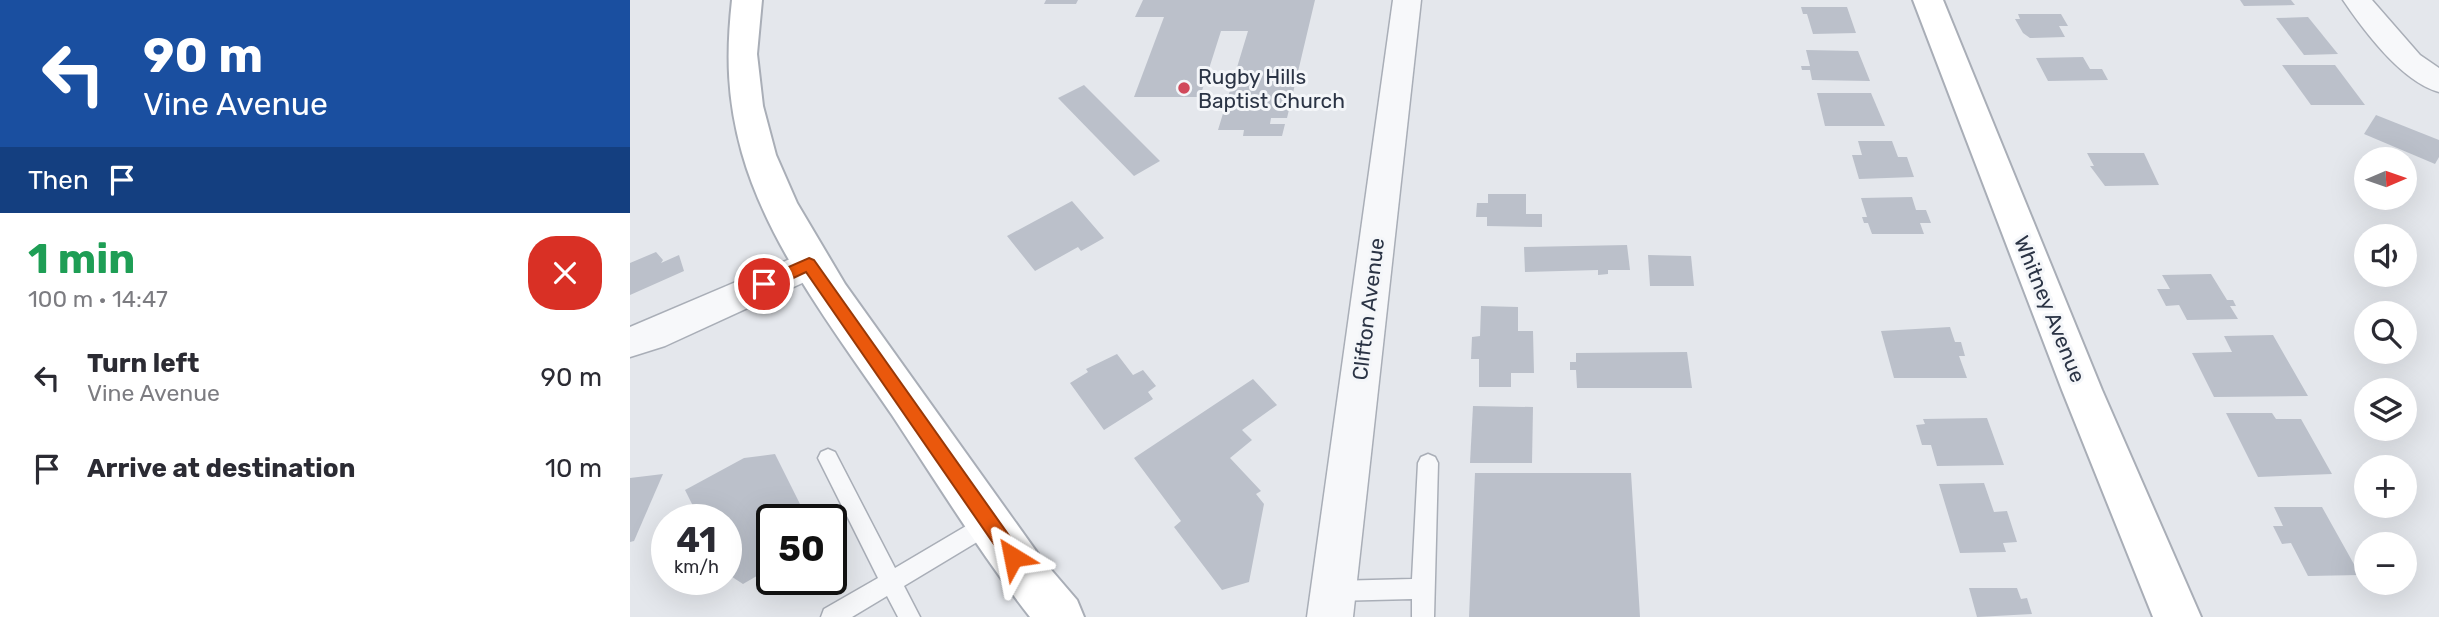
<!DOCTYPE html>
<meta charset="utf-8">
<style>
body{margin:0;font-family:Rubik,sans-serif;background:#f2f2f3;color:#2b2b33;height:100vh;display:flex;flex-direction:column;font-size:26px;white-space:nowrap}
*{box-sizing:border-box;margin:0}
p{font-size:23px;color:#7c7c81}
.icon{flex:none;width:38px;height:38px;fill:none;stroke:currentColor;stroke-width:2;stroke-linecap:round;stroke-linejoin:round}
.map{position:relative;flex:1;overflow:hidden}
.sheet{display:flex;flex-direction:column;background:#fff;width:630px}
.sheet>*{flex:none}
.guide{background:#1a4fa0;color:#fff;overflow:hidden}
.needle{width:46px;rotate:88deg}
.buttons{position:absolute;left:1724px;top:147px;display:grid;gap:14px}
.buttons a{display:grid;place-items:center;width:63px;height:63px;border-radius:50%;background:#fff;box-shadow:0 7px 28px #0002;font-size:35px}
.speed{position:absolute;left:21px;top:504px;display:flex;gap:14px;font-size:35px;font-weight:700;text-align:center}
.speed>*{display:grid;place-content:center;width:91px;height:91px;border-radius:50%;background:#fff;box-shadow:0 7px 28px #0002;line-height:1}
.speed small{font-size:18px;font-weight:400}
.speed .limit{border:4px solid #111;border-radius:10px;background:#fff;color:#111}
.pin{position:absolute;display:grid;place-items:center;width:60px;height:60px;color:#fff;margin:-30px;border:4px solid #fff;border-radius:50%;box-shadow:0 2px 7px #0007}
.me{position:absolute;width:77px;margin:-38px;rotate:325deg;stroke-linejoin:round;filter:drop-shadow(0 0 5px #0008)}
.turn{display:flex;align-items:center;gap:24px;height:147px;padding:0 28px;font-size:32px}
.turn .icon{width:91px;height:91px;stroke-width:2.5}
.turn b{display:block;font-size:49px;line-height:60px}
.then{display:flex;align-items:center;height:66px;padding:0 28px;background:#0003;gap:14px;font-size:26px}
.round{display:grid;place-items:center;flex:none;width:74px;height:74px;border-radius:28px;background:#f2f2f3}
.headline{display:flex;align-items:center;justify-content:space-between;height:119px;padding:0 28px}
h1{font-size:42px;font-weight:700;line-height:52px;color:#1e9e55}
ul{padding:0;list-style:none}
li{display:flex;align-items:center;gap:21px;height:91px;padding:0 28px}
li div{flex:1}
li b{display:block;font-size:26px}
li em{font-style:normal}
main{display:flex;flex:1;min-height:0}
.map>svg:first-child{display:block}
.building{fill:#bbc0ca}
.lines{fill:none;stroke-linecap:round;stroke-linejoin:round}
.service-casing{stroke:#a9aeb7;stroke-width:3}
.minor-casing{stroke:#a9aeb7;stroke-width:3}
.secondary-casing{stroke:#a9aeb7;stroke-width:4}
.service{fill:#f7f8fa;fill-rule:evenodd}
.minor{fill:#f7f8fa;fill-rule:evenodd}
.secondary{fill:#fff;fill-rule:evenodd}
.route{fill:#ea580c;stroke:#983908;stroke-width:2}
.poi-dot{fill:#d1495b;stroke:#f4f6f9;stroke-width:2.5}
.labels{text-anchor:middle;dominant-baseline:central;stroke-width:6;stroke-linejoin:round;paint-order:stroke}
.poi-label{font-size:21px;fill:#2b3445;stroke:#f4f6f9;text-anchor:start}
.street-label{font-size:21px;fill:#2b3445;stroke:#f4f6f9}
</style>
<main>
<section class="sheet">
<div class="guide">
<div class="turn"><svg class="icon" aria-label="left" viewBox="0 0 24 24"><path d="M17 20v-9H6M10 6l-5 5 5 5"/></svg><div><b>90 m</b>Vine Avenue</div></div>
<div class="then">Then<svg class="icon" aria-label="arrive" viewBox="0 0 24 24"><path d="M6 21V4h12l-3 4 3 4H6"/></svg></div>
</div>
<div class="headline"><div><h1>1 min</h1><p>100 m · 14:47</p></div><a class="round" style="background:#d93025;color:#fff"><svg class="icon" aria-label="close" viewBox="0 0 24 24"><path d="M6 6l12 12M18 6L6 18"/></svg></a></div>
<ul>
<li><svg class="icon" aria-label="left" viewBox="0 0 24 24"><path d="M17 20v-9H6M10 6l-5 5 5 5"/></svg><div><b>Turn left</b><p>Vine Avenue</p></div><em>90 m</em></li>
<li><svg class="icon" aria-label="arrive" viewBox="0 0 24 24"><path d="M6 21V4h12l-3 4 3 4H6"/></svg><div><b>Arrive at destination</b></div><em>10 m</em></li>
</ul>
</section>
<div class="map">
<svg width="1809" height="617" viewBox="0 0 1809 617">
<rect width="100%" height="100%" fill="#e4e7ec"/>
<g class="building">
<polygon points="416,0 448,0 446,4 414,4"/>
<polygon points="513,0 685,0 657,118 641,118 640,124 655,124 652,136 613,136 614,130 588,130 618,31 591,31 570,97 504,97 534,17 505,17"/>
<polygon points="1610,0 1661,0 1665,5 1614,6"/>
<polygon points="1171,7 1217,7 1226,33 1183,34 1177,14 1173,14"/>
<polygon points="1388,14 1431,14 1438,26 1429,26 1435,37 1400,38 1393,33 1385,19 1390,19"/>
<polygon points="1678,17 1708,54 1674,55 1646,18"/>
<polygon points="1176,50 1228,51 1240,81 1182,80 1180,70 1172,70 1171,66 1180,66"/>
<polygon points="1453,57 1460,69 1472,69 1478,80 1418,81 1406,58"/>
<polygon points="1652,65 1705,65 1735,105 1681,105"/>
<polygon points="454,85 530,161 504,176 428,98"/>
<polygon points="1187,93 1241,93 1255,126 1195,126"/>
<polygon points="1746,115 1809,140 1809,157 1805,164 1734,134"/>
<polygon points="1228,141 1262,141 1268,157 1277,157 1284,177 1229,179 1222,155 1232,155"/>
<polygon points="1457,153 1514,153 1529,185 1475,186 1460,166 1464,166"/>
<polygon points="858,194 896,194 896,214 912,214 912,227 857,226 857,217 846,217 847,203 858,203"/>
<polygon points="1282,197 1286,210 1296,210 1301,223 1290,223 1294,234 1242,234 1238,223 1234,223 1232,217 1237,217 1231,198"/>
<polygon points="442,201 474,238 451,251 448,247 405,271 377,236"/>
<polygon points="997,245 1000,270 978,270 978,274 968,275 968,270 895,272 894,247"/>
<polygon points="26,252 33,260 31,263 49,255 54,271 0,295 0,263"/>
<polygon points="1018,255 1061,256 1064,286 1020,286"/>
<polygon points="1581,274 1597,300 1603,300 1606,306 1600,306 1608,319 1557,320 1549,305 1536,306 1527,289 1540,289 1532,275"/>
<polygon points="851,306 888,307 888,331 903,331 904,373 881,373 881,387 849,387 849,359 841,359 842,337 850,336"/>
<polygon points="1320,327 1325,342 1331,342 1335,356 1329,356 1337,378 1264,378 1251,331"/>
<polygon points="1643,335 1678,396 1584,397 1562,353 1602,352 1594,336"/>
<polygon points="1057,352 1062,388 947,388 946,370 940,370 940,362 946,362 946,353"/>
<polygon points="487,354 503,375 513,370 526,386 518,392 523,399 474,430 440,383 458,372 456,369"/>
<polygon points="623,379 647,405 612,430 622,440 600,458 631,491 626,494 634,504 619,582 592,590 544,527 551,521 504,458"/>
<polygon points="843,406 903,407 902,463 840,463"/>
<polygon points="1596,413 1642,413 1646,419 1671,419 1702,474 1628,477"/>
<polygon points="1357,418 1374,465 1307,466 1301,445 1292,445 1286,425 1295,424 1293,419"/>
<polygon points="145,454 178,520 142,520 142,567 113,584 96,573 96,520 70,520 55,490 114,458"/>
<polygon points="845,473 1001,473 1010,617 839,617"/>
<polygon points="33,474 4,541 0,542 0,478"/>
<polygon points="1354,483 1364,512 1377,511 1387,542 1373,543 1376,552 1330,553 1309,484"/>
<polygon points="1644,507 1692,507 1730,575 1678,576 1661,543 1652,544 1643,526 1653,526"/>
<polygon points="1339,588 1387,588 1391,599 1397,598 1402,614 1347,617"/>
</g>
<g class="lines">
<defs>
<g id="service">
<polygon points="198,449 205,452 265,568 353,516 360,514 367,516 370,523 367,530 274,586 290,617 268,617 257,596 222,617 191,617 194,609 248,578 188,458 191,452"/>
<polygon points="798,454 805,457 808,463 804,617 782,617 782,599 703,601 695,598 692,591 695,584 703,581 782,579 788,463 791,457"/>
</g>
<g id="minor">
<polygon points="763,0 791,0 723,617 677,617"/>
<path d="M1713 0H1742L1790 55 1809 68V92C1772 82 1734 31 1713 0Z"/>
<polygon points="179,251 192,254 197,264 192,274 35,346 0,357 0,327"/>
</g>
<g id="secondary">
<path d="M102 0H132L127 54 133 106 146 155 167 203 215 284 411 558 447 600 454 617H400C350 553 307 483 262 415 208 336 138 246 112 153 97 99 96 55 102 0Z"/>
<polygon points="1283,0 1313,0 1472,390 1571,617 1523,617 1432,390"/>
</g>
</defs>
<use href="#service" class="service-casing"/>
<use href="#minor" class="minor-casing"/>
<use href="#secondary" class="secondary-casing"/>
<use href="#service" class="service"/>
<use href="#minor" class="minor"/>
<use href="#secondary" class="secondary"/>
</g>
<polygon class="route" points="179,258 184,260 390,551 393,557 390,563 383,566 377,563 176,272 140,289 129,289 129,280"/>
<circle class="poi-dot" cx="554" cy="88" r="7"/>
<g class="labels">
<g class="poi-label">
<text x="568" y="76">Rugby Hills<tspan x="568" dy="24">Baptist Church</tspan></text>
</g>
<g class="street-label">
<text transform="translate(738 309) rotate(-83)">Clifton Avenue</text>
<text transform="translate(1420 309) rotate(68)">Whitney Avenue</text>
</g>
</g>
</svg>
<div class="buttons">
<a><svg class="needle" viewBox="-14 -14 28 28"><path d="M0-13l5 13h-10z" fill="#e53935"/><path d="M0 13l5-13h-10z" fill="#7c7c81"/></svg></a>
<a><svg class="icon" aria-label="sound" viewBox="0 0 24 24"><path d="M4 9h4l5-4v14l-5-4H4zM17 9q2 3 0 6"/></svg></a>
<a><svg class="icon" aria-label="search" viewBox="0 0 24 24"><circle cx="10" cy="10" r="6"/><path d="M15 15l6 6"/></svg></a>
<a><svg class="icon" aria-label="layers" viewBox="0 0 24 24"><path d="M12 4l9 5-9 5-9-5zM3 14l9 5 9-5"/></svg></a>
<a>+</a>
<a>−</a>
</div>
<div class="speed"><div>41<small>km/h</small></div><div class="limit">50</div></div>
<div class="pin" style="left:134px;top:284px;background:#d93025"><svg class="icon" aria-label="arrive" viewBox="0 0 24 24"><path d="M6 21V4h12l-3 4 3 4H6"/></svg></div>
<svg class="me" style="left:383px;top:557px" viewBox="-20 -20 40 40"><path d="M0-17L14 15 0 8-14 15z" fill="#ea580c" stroke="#fff" stroke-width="4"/></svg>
</div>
</main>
